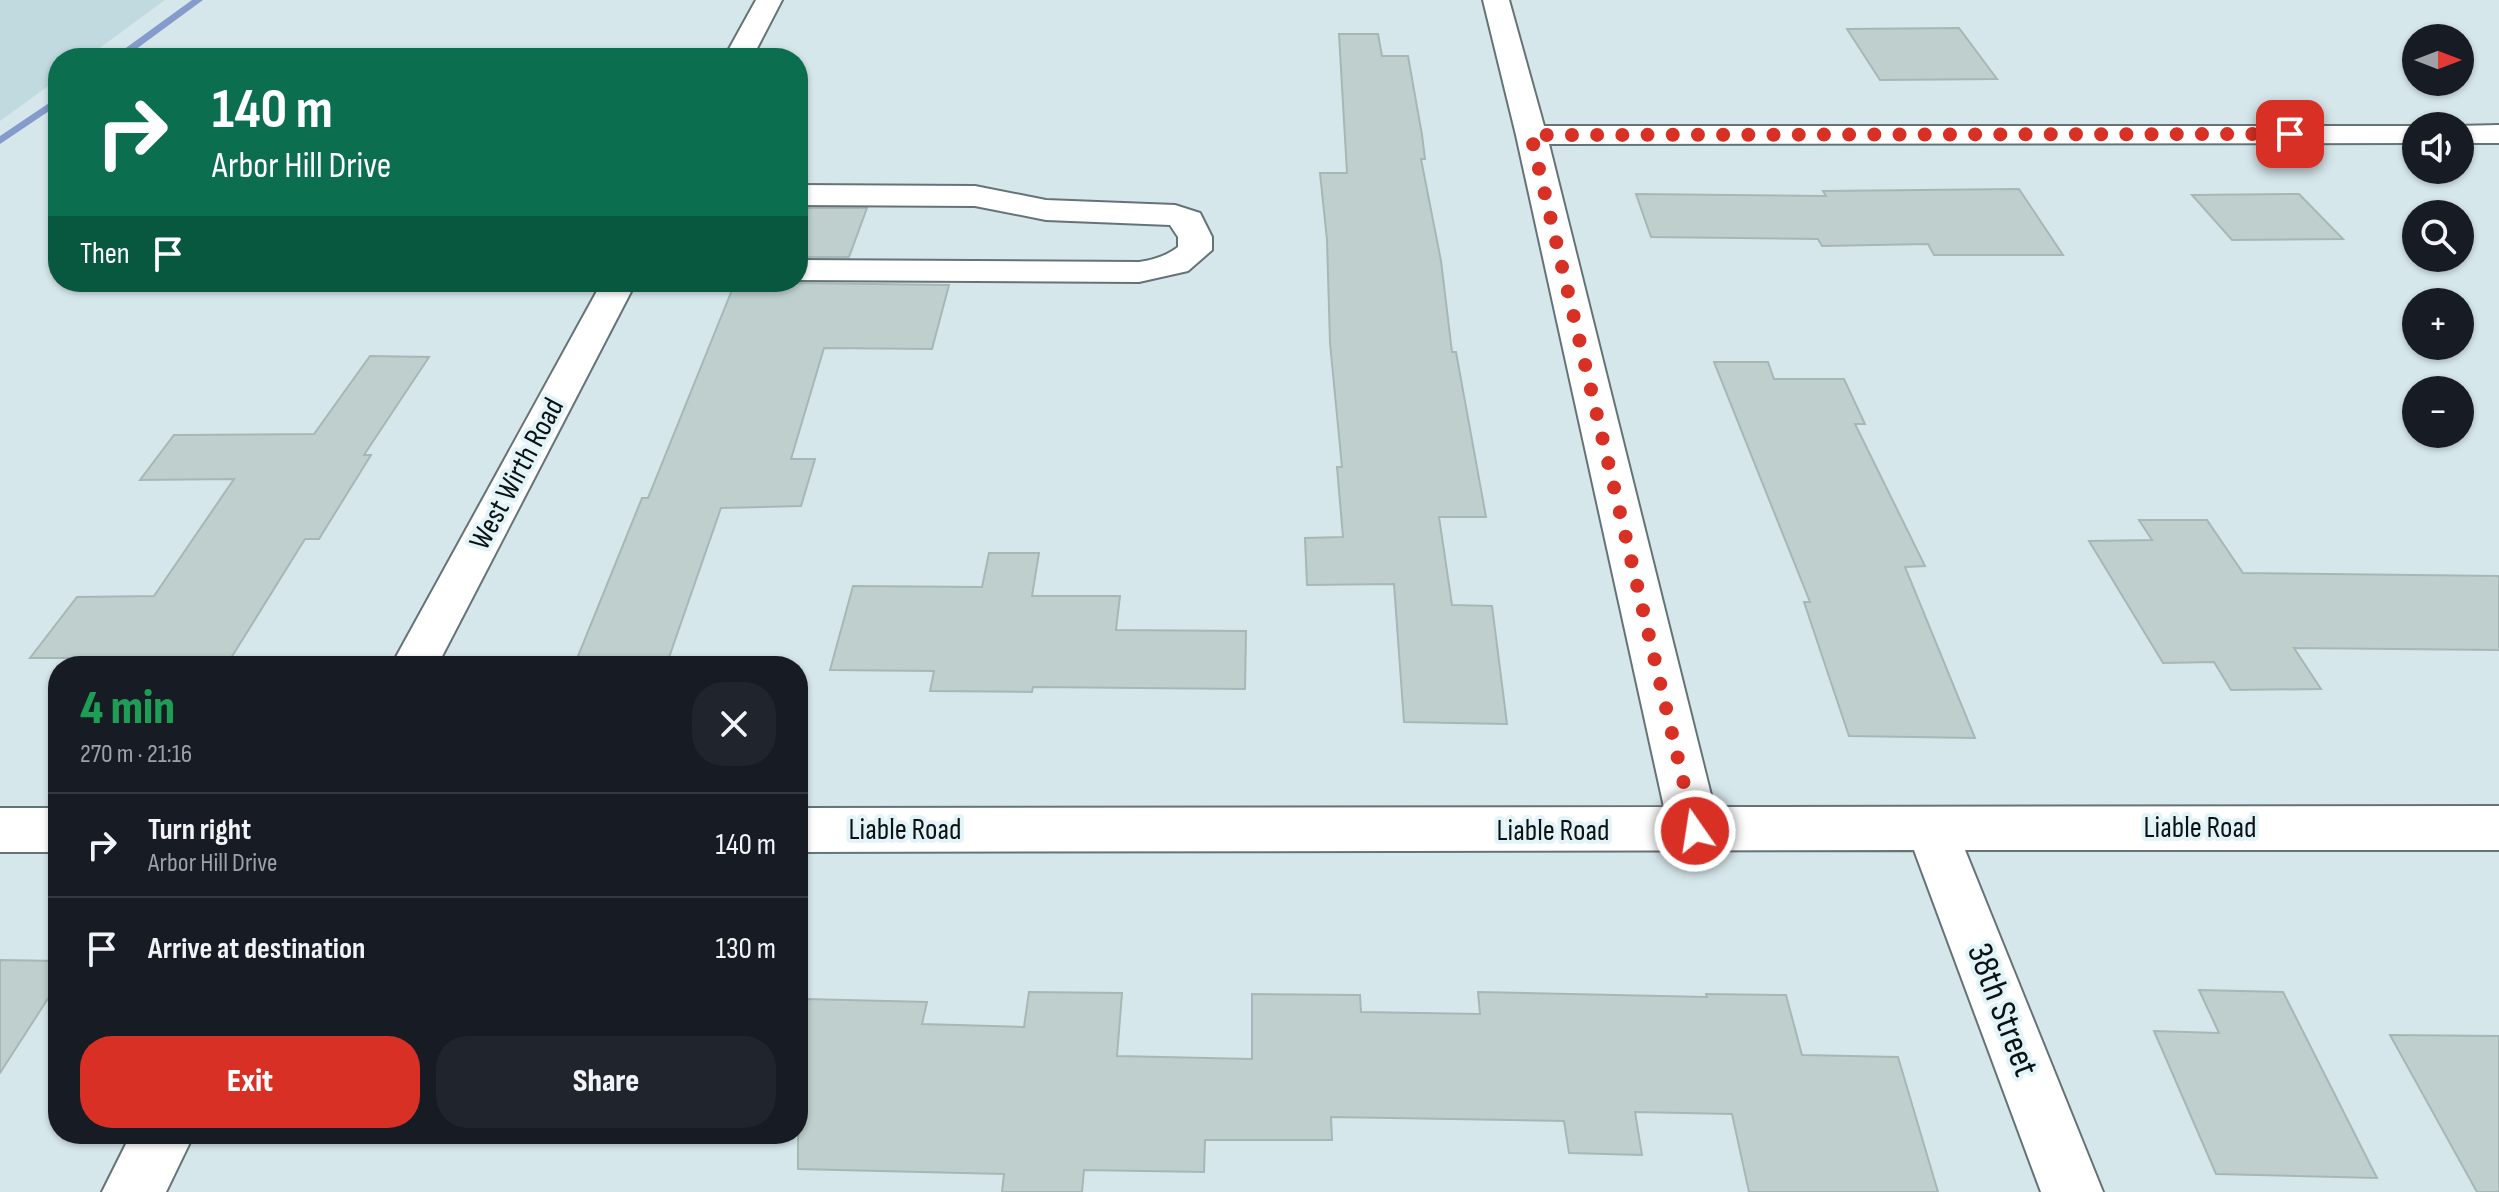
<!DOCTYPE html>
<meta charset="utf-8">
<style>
body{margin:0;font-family:"Sofia Sans Condensed",sans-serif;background:#20242c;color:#f1f3f6;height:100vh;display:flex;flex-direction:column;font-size:30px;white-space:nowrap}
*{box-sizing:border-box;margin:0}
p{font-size:26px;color:#9ea1a6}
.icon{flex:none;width:44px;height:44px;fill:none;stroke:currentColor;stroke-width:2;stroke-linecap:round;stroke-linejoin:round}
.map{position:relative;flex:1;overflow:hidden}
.panel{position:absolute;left:48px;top:656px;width:760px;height:488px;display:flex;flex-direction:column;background:#171b24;border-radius:32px;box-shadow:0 2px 6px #0004}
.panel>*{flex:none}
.top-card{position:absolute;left:48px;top:48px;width:760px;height:244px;border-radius:32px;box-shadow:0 2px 6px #0004;background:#0b6e4f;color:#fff;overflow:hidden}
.needle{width:52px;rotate:90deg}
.fabs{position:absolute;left:2402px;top:24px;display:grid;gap:16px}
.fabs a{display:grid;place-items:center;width:72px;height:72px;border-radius:50%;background:#171b24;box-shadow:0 2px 6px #0004;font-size:40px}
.pin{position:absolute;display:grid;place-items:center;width:68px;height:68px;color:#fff;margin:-34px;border-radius:16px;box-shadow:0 4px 12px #0006}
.me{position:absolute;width:88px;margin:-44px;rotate:347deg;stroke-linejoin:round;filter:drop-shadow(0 0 6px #0008)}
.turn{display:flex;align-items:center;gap:28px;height:168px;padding:0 32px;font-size:36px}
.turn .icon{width:104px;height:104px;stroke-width:2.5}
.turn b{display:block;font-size:56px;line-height:68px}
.then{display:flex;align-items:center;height:76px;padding:0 32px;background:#0003;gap:16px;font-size:30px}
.round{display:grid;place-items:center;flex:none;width:84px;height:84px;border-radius:32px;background:#20242c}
.headline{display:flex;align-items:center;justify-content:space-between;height:136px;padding:0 32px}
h1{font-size:48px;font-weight:800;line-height:60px;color:#1e9e55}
.button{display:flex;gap:16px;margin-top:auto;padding:16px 32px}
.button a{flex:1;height:92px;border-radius:32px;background:#d93025;color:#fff;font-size:32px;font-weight:800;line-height:92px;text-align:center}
.button a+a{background:#20242c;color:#f1f3f6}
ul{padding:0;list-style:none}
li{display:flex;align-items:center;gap:24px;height:104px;padding:0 32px;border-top:2px solid #363941}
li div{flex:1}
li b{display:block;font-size:30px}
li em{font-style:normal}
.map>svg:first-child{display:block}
.built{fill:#c0dadf}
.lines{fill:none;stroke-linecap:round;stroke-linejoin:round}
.stream{fill:#849bcc;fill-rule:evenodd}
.building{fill:#becfcd;stroke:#a7b7b5;stroke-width:2}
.minor-casing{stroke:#657377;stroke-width:4}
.minor{fill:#fff;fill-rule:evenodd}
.route{stroke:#d93025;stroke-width:14;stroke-dasharray:0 25.2}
.labels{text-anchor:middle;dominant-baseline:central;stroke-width:8;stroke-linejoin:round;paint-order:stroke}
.street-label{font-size:30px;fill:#0c1213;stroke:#e3f4f8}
.near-street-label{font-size:36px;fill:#0c1213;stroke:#e3f4f8}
</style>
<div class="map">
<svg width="2499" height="1192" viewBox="0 0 2499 1192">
<rect width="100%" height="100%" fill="#d6e7eb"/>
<polygon class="built" points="0,0 165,0 86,58 58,58 58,79 0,121"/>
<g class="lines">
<g class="stream">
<polygon points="192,0 203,0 124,58 112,58"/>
<polygon points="58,97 58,105 0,144 0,136"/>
</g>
</g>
<g class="building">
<polygon points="1959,28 1997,79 1880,80 1847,29"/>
<polygon points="1339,34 1378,34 1382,56 1408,56 1422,135 1425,159 1421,159 1441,261 1452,352 1456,352 1486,517 1439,517 1452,605 1492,606 1507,724 1404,722 1394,584 1307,585 1305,538 1343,537 1337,467 1342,467 1330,343 1327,240 1320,173 1347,173"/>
<polygon points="2019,189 2063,255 1934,255 1928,244 1822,246 1818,239 1651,237 1636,194 1826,196 1823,191"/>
<polygon points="2299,194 2343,239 2232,240 2192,195"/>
<polygon points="808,208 867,208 849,257 798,257 798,232"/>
<polygon points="798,283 949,285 932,349 824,348 791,459 815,459 801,506 721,508 666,666 574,666 642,498 648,498 734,285"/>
<polygon points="370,356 429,357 364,455 371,455 319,539 305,539 226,666 153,666 159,658 30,658 77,597 154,596 234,479 140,480 174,435 314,434"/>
<polygon points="1714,362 1768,362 1774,379 1844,379 1865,424 1855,424 1925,566 1905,567 1975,738 1849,736 1804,602 1810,602"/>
<polygon points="2139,520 2207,520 2243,573 2499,576 2499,650 2294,648 2321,689 2231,690 2214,662 2163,663 2089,541 2152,540"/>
<polygon points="989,553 1039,553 1032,596 1120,596 1116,630 1246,631 1245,689 1033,687 1032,692 930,691 934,671 830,670 853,586 982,587"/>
<polygon points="0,960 58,961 58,983 0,1073"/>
<polygon points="2199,990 2283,992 2377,1178 2216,1174 2154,1031 2219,1033"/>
<polygon points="1029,992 1122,993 1117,1056 1252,1059 1252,994 1360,995 1361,1012 1480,1014 1478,992 1707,997 1706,994 1786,995 1802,1055 1898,1057 1938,1192 1749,1192 1732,1114 1635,1112 1642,1155 1569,1153 1564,1121 1331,1117 1332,1140 1205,1140 1204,1172 1084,1170 1082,1192 1002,1192 1004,1174 798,1169 798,1032 806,999 927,1002 922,1024 1024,1027"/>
<polygon points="2390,1035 2499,1036 2499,1192 2477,1192"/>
</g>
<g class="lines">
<defs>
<g id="minor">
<polygon points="756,0 782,0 752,58 724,58"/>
<polygon points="1483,0 1509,0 1544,126 2421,126 2416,126 2416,143 1549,144 1714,807 2499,806 2499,850 1965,850 2103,1192 2041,1192 1914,850 798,852 798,808 1664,807 1516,135"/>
<polygon points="2499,125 2499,143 2460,143 2460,126 2455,126"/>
<path d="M798 185 975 186 1046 200 1175 205 1200 213 1212 237V250L1188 271 1139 282 798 280V260L1139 262C1154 260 1166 256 1178 247V237L1170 225 1046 220 975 206 798 205Z"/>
<polygon points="602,282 636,282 437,666 391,666"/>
<rect x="0" y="808" width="58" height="44"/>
<polygon points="131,1134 194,1134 166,1192 102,1192"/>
</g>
</defs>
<use href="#minor" class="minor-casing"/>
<use href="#minor" class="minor"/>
</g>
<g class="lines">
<polyline class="route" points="1695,831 1531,135 2290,134"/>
</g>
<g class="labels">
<g class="street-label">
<text transform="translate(517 474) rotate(-62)">West Wirth Road</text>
<text x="2200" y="828">Liable Road</text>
<text x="905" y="830">Liable Road</text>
<text x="1553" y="831">Liable Road</text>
</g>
<g class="near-street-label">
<text transform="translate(2002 1010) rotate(69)">38th Street</text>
</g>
</g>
</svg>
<div class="fabs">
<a><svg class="needle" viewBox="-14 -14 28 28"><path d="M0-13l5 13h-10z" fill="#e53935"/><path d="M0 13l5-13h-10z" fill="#9ea1a6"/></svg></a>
<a><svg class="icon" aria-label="sound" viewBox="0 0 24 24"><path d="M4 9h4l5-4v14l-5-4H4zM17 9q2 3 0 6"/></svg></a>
<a><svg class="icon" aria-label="search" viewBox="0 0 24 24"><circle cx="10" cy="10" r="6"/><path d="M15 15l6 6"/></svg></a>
<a>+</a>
<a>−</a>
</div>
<div class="pin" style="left:2290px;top:134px;background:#d93025"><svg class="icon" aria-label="arrive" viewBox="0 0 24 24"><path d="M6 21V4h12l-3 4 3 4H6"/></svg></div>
<svg class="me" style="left:1695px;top:831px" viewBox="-20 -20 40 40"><circle r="17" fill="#d93025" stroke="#fff" stroke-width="3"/><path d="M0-11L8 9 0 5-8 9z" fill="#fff"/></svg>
<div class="top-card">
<div class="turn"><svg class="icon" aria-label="right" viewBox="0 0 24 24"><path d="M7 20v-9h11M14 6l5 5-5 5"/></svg><div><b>140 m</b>Arbor Hill Drive</div></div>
<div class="then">Then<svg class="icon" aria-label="arrive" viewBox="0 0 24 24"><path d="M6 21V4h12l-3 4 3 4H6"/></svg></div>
</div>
<section class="panel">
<div class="headline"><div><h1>4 min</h1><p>270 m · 21:16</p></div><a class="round"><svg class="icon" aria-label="close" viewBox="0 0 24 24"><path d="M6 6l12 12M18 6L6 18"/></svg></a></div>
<ul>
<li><svg class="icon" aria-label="right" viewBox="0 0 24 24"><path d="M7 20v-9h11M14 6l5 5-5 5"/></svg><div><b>Turn right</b><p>Arbor Hill Drive</p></div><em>140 m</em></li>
<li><svg class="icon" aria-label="arrive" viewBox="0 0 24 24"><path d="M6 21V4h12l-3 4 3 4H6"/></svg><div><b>Arrive at destination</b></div><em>130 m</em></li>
</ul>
<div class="button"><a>Exit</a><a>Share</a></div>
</section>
</div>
